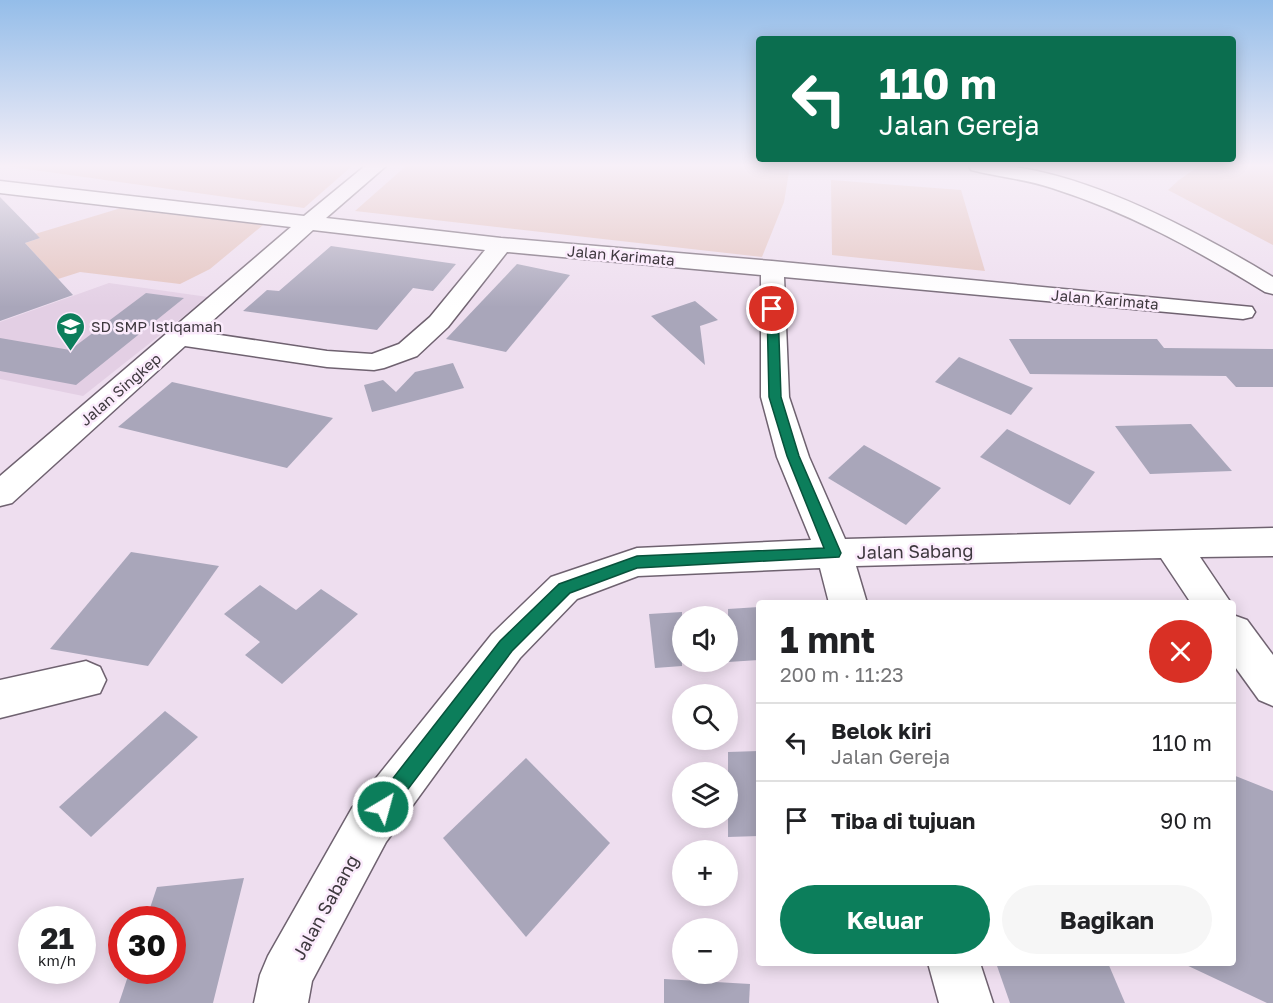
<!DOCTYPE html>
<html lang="id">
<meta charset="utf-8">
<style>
body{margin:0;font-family:"Golos Text",sans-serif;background:#f6f6f6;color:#202124;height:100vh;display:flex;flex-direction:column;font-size:22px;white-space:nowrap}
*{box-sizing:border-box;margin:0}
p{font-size:20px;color:#757577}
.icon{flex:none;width:33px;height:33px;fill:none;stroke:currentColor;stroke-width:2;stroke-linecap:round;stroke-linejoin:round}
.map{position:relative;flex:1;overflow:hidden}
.side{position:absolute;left:756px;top:600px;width:480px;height:366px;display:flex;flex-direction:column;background:#fff;border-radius:6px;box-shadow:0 3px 15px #0003}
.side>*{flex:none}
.guide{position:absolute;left:756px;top:36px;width:480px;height:126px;border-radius:6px;box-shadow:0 3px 15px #0003;background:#0b6e4f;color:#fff;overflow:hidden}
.controls{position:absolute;left:672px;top:606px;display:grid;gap:12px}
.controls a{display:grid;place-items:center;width:66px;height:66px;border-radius:50%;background:#fff;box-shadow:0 3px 15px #0003;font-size:30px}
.speed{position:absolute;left:18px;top:906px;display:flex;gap:12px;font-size:30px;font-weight:700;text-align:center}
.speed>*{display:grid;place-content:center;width:78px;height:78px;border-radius:50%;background:#fff;box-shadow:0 3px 15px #0003;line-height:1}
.speed small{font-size:15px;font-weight:400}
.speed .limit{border:9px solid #d22;background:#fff;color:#111}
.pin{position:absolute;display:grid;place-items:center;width:51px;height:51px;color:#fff;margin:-26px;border:3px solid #fff;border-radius:50%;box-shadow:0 2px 6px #0007}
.me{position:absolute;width:66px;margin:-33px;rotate:37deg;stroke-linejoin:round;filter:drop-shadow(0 0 4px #0008)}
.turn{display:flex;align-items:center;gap:21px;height:126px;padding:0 24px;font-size:27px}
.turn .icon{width:78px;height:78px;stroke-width:2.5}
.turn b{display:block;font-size:42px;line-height:51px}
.round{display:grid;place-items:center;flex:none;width:63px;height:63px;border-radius:32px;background:#f6f6f6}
.headline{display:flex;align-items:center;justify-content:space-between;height:102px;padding:0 24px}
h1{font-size:36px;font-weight:700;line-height:45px}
.action{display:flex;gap:12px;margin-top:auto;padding:12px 24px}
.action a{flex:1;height:69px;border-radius:36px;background:#0c7e5b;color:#fff;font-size:24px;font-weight:700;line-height:69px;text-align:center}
.action a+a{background:#f6f6f6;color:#202124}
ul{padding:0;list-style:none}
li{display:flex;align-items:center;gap:18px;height:78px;padding:0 24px;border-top:2px solid #e0e0e0}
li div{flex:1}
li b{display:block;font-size:22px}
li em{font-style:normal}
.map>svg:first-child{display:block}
.built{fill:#e3cfe4}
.green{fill:#e4c4bf}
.building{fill:#a9a6ba}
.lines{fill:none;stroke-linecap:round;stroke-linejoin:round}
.minor-casing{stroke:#6f6270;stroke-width:3}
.highway-casing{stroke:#6f6270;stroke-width:3}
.minor{fill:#fff;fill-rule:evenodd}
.highway{fill:#fff;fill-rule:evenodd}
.route{fill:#0c7e5b;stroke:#08523b;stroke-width:1.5}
.labels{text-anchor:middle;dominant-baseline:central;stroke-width:5;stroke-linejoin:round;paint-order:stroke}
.far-street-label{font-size:15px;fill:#3e383e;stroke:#fbebfc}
.far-poi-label{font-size:15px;fill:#3e383e;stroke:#fbebfc;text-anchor:start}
.street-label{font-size:18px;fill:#3e383e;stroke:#fbebfc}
</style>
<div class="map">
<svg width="1273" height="1003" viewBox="0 0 1273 1003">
<rect width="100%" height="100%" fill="#eedeef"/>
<polygon class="built" points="109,283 208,297 83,396 0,379 0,322"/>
<g class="green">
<polygon points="6,166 352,166 304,208"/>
<polygon points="406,166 790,166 784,202 762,257 355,211"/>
<polygon points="1199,166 1273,166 1273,245 1168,190 1179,180"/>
<polygon points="831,180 961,190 985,271 832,255"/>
<polygon points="121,208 263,225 210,269 180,284 80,272 58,279 25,243 40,238 35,234"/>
</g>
<g class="building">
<polygon points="0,197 40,238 25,243 73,295 0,321"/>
<polygon points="331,246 456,264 433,291 413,288 377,330 243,311 267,290 279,291"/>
<polygon points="517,264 570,275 506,352 446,339"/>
<polygon points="146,293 184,298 76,385 0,371 0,338 70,350"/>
<polygon points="695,301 718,320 700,326 705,365 651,316"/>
<polygon points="1009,339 1157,339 1164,348 1273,349 1273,387 1236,387 1226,376 1030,374"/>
<polygon points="959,357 1033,388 1011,415 935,382"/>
<polygon points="453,363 464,388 372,412 364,385 383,380 396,392 415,372"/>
<polygon points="172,382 333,418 287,468 118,427"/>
<polygon points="1191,424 1232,471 1150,474 1115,426"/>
<polygon points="1007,429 1095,472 1070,505 980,457"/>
<polygon points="864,445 941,488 906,525 828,478"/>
<polygon points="131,552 219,566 148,666 50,649"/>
<polygon points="260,585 296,610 321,589 358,614 282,684 245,655 260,642 224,614"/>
<polygon points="759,607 759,660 728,662 728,609"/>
<polygon points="682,612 682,666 655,668 649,614"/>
<polygon points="165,711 198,737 91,837 59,807"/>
<polygon points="759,751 759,836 728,837 728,752"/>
<polygon points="526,758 610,843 526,937 443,838"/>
<polygon points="1233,775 1273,791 1273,1003 1267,1003 1182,963 1233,963"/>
<polygon points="244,878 213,1003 119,1003 130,970 172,970 172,920 146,920 157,887"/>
<polygon points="996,963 1108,963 1125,1003 1010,1003"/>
<polygon points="664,979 750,984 749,1003 664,1003"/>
</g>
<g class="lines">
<defs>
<g id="minor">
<path d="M365 166H386L326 218 501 238 772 261 1252 307 1255 312 1252 317 1243 319 784 277 789 397 809 457 845 539 1273 528V556L1200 557 1231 603H1191L1161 558 856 566 867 603H829L820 568 638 576 577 599 520 658 386 842 312 981 308 1003H254L260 975 268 956 352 808 492 634 551 577 637 548 811 540 777 457 761 397V275L507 252 448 327 417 356 384 368 374 370 327 367 185 346 12 503 0 506V476L291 227 0 193V181L304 216ZM313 230 485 250 430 317 399 344 372 354 327 351 200 332Z"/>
<polygon points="1233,615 1247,620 1273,655 1273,706 1259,700 1233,664"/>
<polygon points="86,661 100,667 106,680 100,693 0,718 0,680"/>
<polygon points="928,963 980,963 993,1003 939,1003"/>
</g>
<path id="highway" d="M969 166C984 166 1000 165 1015 167 1100 179 1200 233 1273 277V294L1265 292C1197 250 1128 212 1052 188 1025 179 998 177 971 170Z"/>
</defs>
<use href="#minor" class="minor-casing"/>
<use href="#highway" class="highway-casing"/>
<use href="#minor" class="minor"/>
<use href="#highway" class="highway"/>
</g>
<linearGradient id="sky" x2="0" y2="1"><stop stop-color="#94bde9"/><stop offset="0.54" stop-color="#f7f0f8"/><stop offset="1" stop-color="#f7f0f8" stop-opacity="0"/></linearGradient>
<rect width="1273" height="307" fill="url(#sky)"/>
<polygon class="route" points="772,306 778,309 781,397 799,456 841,553 839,557 637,568 570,593 512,651 390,813 383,816 376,813 374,807 376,800 500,641 559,584 637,556 824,548 787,456 769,397 767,309"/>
<defs>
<symbol id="school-pin" viewBox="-11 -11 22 30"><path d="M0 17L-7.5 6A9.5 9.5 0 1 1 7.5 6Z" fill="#0c7e5b" stroke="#fbebfc"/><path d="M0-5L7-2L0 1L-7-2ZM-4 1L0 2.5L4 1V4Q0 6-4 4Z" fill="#fff"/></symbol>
</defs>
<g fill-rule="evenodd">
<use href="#school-pin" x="54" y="310" width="33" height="45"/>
</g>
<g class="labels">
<g class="far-street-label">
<text transform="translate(621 255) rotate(5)">Jalan Karimata</text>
<text transform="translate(1105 299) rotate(5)">Jalan Karimata</text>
<text transform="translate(120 389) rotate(-41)">Jalan Singkep</text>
</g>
<g class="far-poi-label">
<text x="91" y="326">SD SMP Istiqamah</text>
</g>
<g class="street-label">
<text transform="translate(915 551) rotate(-1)">Jalan Sabang</text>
<text transform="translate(325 907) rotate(-61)">Jalan Sabang</text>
</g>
</g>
</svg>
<div class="controls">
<a><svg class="icon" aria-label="sound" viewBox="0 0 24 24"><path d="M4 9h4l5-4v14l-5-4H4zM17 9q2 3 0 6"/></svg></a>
<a><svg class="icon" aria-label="search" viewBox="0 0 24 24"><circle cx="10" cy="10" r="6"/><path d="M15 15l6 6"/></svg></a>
<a><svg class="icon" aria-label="layers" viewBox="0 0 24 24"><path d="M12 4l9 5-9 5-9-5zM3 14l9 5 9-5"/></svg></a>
<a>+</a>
<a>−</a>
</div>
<div class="speed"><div>21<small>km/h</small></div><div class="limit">30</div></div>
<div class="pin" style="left:772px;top:309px;background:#d93025"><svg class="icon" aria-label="arrive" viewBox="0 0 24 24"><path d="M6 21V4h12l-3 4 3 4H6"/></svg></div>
<svg class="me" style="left:383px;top:807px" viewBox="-20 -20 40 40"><circle r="17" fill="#0c7e5b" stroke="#fff" stroke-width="3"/><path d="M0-11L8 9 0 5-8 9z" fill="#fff"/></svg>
<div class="guide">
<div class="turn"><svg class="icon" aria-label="left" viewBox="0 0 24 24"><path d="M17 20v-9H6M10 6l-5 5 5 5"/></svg><div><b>110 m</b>Jalan Gereja</div></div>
</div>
<section class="side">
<div class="headline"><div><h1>1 mnt</h1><p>200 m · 11:23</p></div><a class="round" style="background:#d93025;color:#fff"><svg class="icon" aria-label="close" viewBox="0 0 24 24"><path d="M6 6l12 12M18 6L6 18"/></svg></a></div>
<ul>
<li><svg class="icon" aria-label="left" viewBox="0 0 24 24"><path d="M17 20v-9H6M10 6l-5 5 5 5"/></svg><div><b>Belok kiri</b><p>Jalan Gereja</p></div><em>110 m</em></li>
<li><svg class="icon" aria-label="arrive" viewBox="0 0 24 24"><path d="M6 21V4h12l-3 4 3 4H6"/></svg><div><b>Tiba di tujuan</b></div><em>90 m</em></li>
</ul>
<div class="action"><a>Keluar</a><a>Bagikan</a></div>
</section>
</div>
